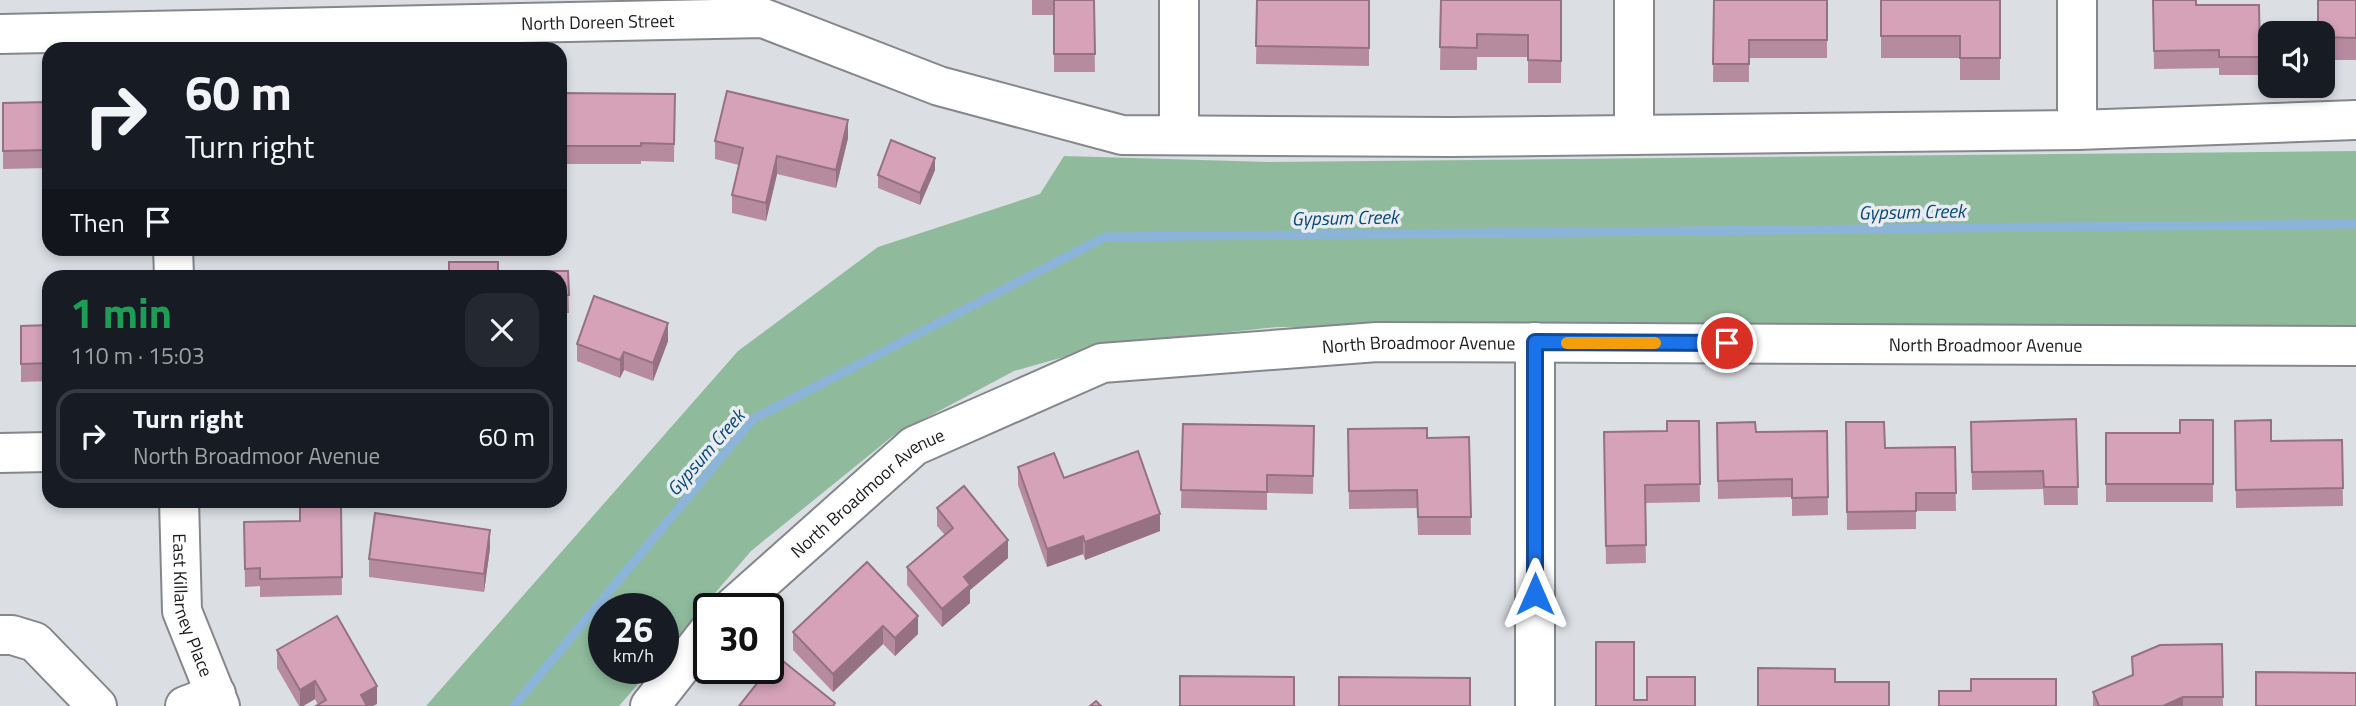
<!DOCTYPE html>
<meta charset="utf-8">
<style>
body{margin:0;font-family:"Titillium Web",sans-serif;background:#242831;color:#f1f3f6;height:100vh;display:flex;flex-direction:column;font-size:26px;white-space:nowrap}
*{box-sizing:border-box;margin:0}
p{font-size:23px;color:#9ea1a6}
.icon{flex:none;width:38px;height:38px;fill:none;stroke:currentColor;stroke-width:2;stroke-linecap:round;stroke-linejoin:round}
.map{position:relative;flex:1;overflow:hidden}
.side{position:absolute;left:42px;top:270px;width:525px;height:238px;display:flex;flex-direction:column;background:#171b24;border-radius:21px;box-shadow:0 4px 10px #0003}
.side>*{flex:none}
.top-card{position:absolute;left:42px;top:42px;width:525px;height:214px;border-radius:21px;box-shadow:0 4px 10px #0003;background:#171b24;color:#f1f3f6;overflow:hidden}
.controls{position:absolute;left:2258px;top:21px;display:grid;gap:14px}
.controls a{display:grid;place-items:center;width:77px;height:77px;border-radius:14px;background:#171b24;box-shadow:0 4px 10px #0003;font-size:35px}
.speed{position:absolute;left:588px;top:593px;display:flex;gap:14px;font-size:35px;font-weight:700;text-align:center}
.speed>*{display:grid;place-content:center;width:91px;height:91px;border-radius:50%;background:#171b24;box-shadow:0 4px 10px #0003;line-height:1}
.speed small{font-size:18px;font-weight:400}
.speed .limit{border:4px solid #111;border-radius:10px;background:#fff;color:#111}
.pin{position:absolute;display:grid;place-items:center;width:60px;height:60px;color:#fff;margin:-30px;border:4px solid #fff;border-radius:50%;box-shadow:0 2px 7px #0007}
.me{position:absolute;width:77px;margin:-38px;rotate:0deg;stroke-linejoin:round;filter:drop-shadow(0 0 5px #0008)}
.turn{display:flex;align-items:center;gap:24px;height:147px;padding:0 28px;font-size:32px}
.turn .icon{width:91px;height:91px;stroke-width:2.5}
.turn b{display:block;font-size:49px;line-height:60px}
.then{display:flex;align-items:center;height:66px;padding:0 28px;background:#0003;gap:14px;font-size:26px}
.round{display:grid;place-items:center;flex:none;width:74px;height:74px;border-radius:21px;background:#242831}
.headline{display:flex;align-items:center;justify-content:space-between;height:119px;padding:0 28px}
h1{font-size:42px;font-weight:700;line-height:52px;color:#1e9e55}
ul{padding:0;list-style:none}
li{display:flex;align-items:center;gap:21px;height:94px;margin:0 14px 10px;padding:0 14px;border:4px solid #363941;border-radius:21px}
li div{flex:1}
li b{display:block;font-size:26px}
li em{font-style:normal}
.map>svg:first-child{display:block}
.green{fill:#8fba9c}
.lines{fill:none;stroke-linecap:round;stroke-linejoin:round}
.stream{stroke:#8cb4d8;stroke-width:9}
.minor-casing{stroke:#84878c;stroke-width:42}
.minor{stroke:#fff;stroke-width:38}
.wall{fill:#b78b9e}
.shaded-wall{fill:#957181}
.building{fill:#d5a2b8;stroke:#957181;stroke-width:2}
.route-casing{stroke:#114b97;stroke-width:18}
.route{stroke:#1a73e8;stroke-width:12}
.slow{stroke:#f59e0b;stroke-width:12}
.labels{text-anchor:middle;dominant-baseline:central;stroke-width:7;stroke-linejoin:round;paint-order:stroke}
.street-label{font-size:18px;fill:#1a1b1d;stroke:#e8ecf1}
.water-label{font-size:19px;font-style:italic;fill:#064976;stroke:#e8ecf1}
</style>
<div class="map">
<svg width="2356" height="706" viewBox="0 0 2356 706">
<rect width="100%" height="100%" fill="#dbdfe3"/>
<polygon class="green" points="2356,151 2356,331 1277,327 1106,345 1014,371 894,435 751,551 663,654 663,609 604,609 604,668 651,669 619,706 426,706 738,351 878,247 1040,194 1064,156 1269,162"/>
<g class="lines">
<polyline class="stream" points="514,706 753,419 1105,237 2356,224"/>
<defs>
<g id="minor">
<polyline points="1179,0 1179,135"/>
<path id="s1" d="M0 34 763 18 939 86 1122 135 1452 137 2077 130 2356 120"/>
<polyline points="2077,130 2077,0"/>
<polyline points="1634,135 1634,0"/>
<polyline points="173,248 174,276"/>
<polyline points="0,453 49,452"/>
<path id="s2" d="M179 500 182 611 220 706"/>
<path id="s3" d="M731 609 914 446 1102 363 1377 342 2356 346"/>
<polyline points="0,635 12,635 35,642 97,706"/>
<polyline points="185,706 216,694"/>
<polyline points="650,706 709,631"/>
<polyline points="1535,706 1535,342"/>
</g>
</defs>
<use href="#minor" class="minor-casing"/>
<use href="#minor" class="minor"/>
</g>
<g class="wall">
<polygon points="1032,0 1094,0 1095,72 1054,72 1054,15 1032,15"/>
<polygon points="1257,0 1369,0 1369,66 1256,64"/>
<polygon points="1441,0 1562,0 1561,83 1528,83 1528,57 1477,57 1477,70 1440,70"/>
<polygon points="1714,0 1827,0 1827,58 1749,58 1749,82 1713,82"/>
<polygon points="1881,0 2000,0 2000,80 1960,80 1960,58 1881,58"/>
<polygon points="2153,0 2196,5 2259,5 2260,75 2219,75 2219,68 2154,69"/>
<polygon points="2356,0 2356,60 2322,60 2322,33"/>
<polygon points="560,93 675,94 674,162 641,161 641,164 560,164"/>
<polygon points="49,102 49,168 3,169 3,103"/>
<polygon points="848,138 836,188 777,174 766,221 732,213 732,195 739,165 715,159 715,141"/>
<polygon points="935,170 920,205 878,188 878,175"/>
<polygon points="568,271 569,313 560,313 560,276"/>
<polygon points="49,325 49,381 21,382 21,326"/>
<polygon points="668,341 653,381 624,370 620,378 577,361 577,344"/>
<polygon points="2076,419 2078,505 2044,505 2043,489 1972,490 1971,422"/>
<polygon points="2213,420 2213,502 2106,502 2106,433 2180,433"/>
<polygon points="1699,421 1700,502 1645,503 1646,563 1606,564 1604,432 1667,431"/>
<polygon points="2235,421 2271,441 2342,440 2343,506 2236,508"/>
<polygon points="1846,422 1885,448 1955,447 1956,511 1916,511 1916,529 1847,530"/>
<polygon points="1717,423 1756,432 1827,431 1828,515 1792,516 1792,497 1718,499"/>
<polygon points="1183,424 1314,426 1313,494 1267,493 1267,510 1181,508"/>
<polygon points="1348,429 1427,438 1469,437 1471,535 1418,535 1417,508 1349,509"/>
<polygon points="1018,467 1064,478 1160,531 1085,560 1083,554 1047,567 1018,485"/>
<polygon points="341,505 342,595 260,597 260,586 245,587 244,522 300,521"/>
<polygon points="937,508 1008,558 970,590 970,603 942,627 907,585 907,567 945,535 937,526"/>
<polygon points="490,548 484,592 369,577 369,559"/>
<polygon points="867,562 918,634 895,656 883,644 833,692 793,650 793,632"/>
<polygon points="2222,644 2223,706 2093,706 2093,692"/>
<polygon points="277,650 377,704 318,705 315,699 303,706 299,706 277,668"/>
</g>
<g class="shaded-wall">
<polygon points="848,120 848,138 836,188 836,170"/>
<polygon points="777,156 777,174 766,221 766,203"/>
<polygon points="935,158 935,170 920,205 920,193"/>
<polygon points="668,323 668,341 653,381 653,363"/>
<polygon points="624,352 624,370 620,378 620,360"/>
<polygon points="1160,514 1160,531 1085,560 1085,542"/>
<polygon points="490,530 490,548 484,592 484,574"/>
<polygon points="1083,536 1083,554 1047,567 1047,549"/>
<polygon points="1008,540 1008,558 970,590 970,603 942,627 942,609 964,577"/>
<polygon points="918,616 918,634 895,656 895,638"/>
<polygon points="883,626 883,644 833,692 833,674"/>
<polygon points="315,681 315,699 303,706 300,706 300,690"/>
<polygon points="377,686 377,704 373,706 361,706 361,695"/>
<polygon points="2183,697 2183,706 2163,706"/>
</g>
<g class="building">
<polygon points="1054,0 1094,0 1095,54 1054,54"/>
<polygon points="1257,0 1369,0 1369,48 1256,46"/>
<polygon points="1441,0 1561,0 1561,61 1528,60 1528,35 1477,34 1477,48 1440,47"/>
<polygon points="1714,0 1827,0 1827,40 1749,40 1749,64 1713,64"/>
<polygon points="1881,0 2000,0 2000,58 1960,58 1960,36 1881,36"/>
<polygon points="2153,0 2196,0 2196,5 2259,5 2260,57 2219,57 2219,50 2154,51"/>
<polygon points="2318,0 2356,0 2356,38 2322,37 2322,33 2318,33"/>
<polygon points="727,91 848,120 836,170 777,156 766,203 732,195 743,148 715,141"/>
<polygon points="560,93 675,94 674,144 641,143 641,146 560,146"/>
<polygon points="49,102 49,150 3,151 3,103"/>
<polygon points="891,140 935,158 920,193 878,175"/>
<rect x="449" y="262" width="49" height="14"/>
<polygon points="548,271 568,271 569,295 560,295 560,276 548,276"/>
<polygon points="594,296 668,323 653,363 624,352 620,360 577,344"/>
<polygon points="49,325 49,363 21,364 21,326"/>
<polygon points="2076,419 2078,487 2044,487 2043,471 1972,472 1971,422"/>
<polygon points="2180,420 2213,420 2213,484 2106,484 2106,433 2180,433"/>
<polygon points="2271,420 2271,441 2342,440 2343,488 2236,490 2235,421"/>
<polygon points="1667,421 1699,421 1700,484 1645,485 1646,545 1606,546 1604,432 1667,431"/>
<polygon points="1755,422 1756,432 1827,431 1828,497 1792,498 1792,479 1718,481 1717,423"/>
<polygon points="1846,422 1884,422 1885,448 1955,447 1956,493 1916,493 1916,511 1847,512"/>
<polygon points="1183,424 1314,426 1313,476 1267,475 1267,492 1181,490"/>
<polygon points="1427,428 1427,438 1469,437 1471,517 1418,517 1417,490 1349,491 1348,429"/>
<polygon points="1138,451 1160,514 1085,542 1083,536 1047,549 1018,467 1054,453 1064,478"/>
<polygon points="964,486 1008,540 964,577 970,585 942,609 907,567 953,528 937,508"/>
<polygon points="300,505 341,505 342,577 260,579 260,568 245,569 244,522 300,521"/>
<polygon points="375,513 490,530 484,574 369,559"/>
<polygon points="867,562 918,616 895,638 883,626 833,674 793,632"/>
<polygon points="337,616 377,686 361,695 367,706 316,706 326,700 315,681 300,690 277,650"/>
<polygon points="1596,642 1634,642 1634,700 1647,700 1647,677 1695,677 1695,706 1596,706"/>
<polygon points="2222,644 2223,697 2183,697 2163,706 2099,706 2093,692 2133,675 2132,657 2160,645"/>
<polygon points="778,657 835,703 833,706 739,706"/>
<polygon points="1758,668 1835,669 1835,682 1889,682 1889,706 1758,706"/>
<polygon points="2256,672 2356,673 2356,706 2256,706"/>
<polygon points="1180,676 1294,677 1294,706 1180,706"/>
<polygon points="1339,677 1470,678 1470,706 1339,706"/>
<polygon points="1971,679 2056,679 2056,706 1939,706 1939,691 1971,691"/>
<polygon points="1096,701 1101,706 1090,706"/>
</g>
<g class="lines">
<defs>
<polyline id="route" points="1535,594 1535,342 1727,343"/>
</defs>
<use href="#route" class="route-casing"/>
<use href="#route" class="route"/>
<polyline class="slow" points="1567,343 1655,343"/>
</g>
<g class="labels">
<g class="street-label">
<text stroke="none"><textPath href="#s1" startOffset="598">North Doreen Street</textPath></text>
<text stroke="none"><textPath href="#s3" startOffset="768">North Broadmoor Avenue</textPath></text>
<text stroke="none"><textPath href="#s3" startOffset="1335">North Broadmoor Avenue</textPath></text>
<text stroke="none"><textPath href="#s3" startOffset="180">North Broadmoor Avenue</textPath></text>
<text stroke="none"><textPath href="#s2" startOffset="107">East Killarney Place</textPath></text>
</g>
<g class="water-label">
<text transform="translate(1912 211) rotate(-1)">Gypsum Creek</text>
<text transform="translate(1345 217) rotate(-1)">Gypsum Creek</text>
<text transform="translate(705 452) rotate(-49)">Gypsum Creek</text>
</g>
</g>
</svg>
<div class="controls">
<a><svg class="icon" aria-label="sound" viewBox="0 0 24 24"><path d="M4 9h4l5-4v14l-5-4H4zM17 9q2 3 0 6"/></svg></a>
</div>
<div class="speed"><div>26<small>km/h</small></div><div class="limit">30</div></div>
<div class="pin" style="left:1727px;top:343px;background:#d93025"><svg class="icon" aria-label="arrive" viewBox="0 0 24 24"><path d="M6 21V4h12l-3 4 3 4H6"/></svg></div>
<svg class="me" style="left:1535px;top:594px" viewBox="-20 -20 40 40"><path d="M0-17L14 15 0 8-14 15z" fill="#1a73e8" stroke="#fff" stroke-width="4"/></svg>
<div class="top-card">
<div class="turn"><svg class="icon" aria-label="right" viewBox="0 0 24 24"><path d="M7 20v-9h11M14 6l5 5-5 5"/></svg><div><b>60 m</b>Turn right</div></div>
<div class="then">Then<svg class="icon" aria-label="arrive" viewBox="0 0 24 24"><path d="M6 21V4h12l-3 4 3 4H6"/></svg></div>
</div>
<section class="side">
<div class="headline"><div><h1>1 min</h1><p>110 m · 15:03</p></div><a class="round"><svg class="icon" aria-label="close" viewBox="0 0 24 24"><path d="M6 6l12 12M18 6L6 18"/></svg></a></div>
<ul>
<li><svg class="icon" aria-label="right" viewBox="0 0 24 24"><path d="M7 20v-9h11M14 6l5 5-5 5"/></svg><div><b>Turn right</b><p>North Broadmoor Avenue</p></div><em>60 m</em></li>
</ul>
</section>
</div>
